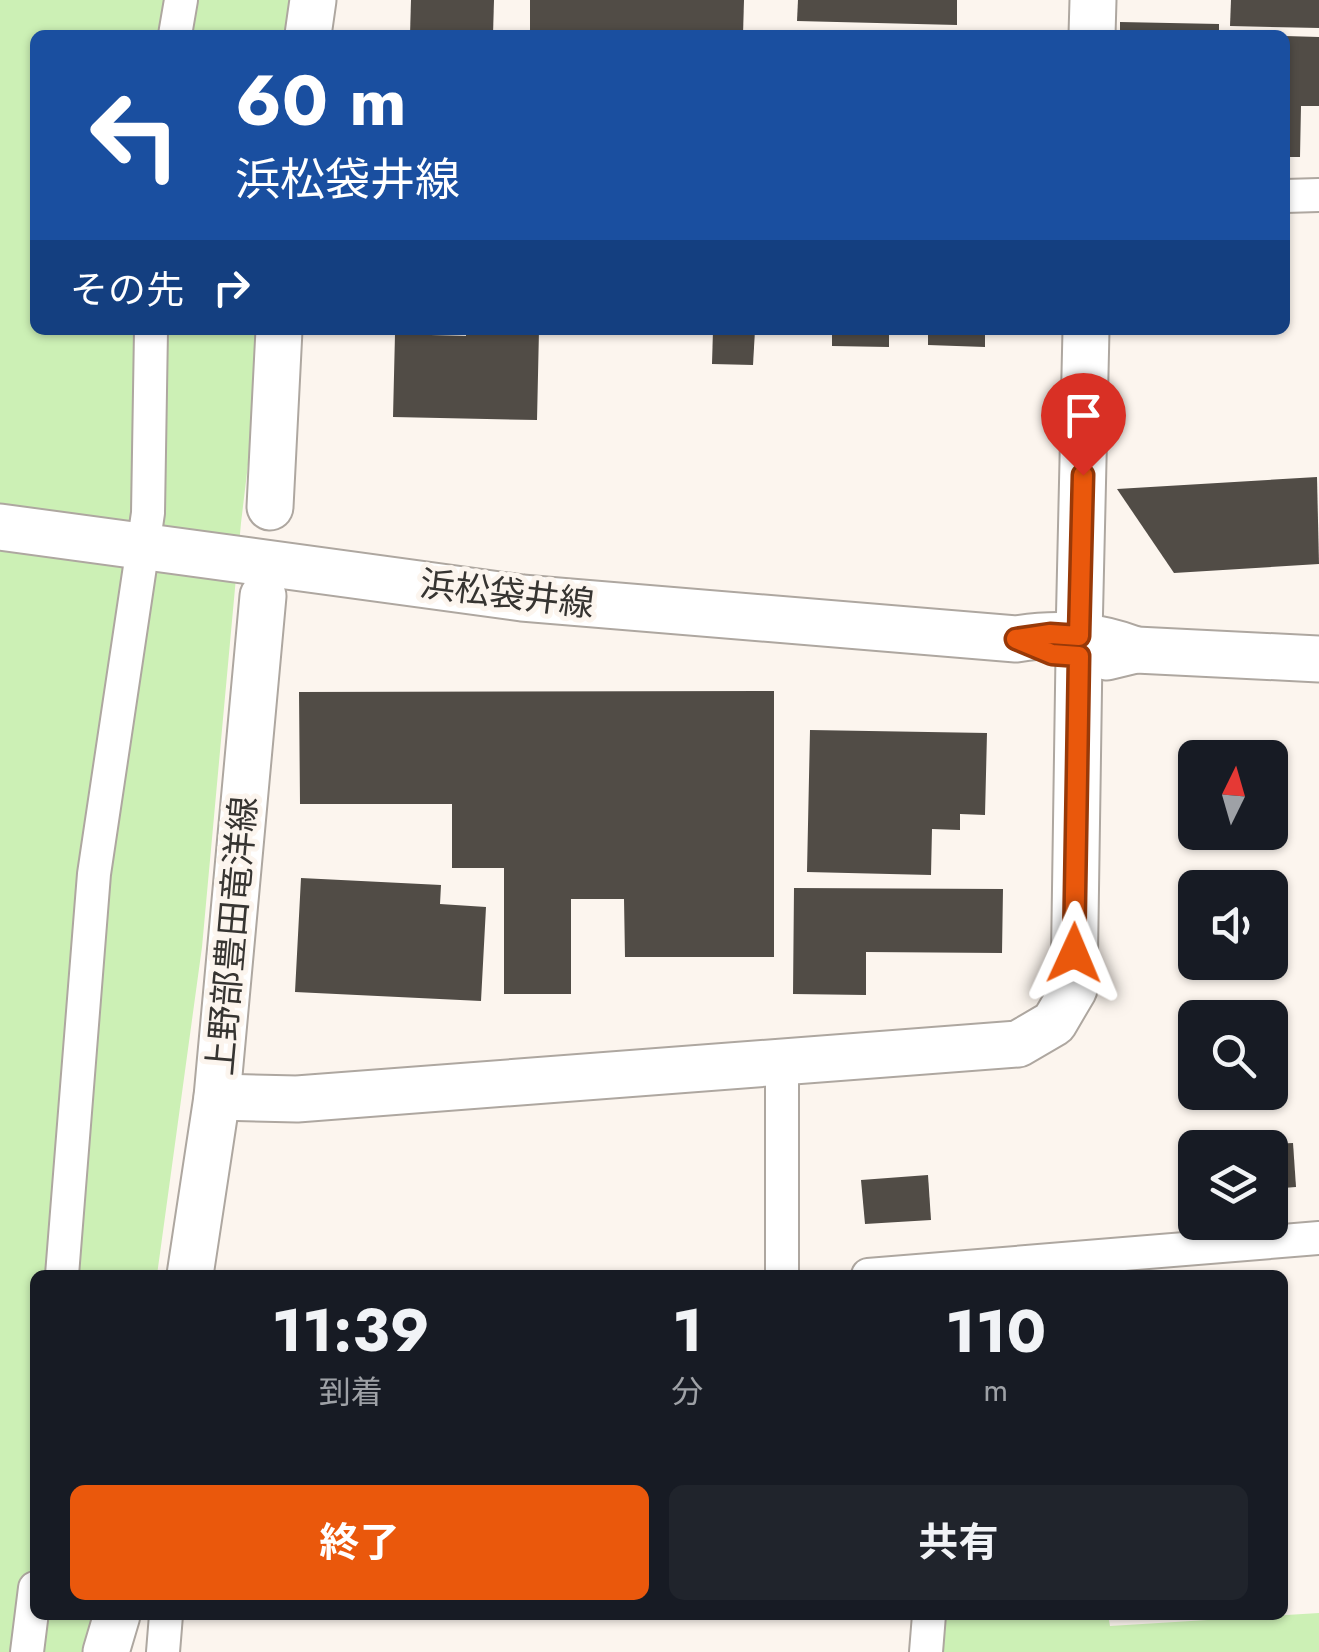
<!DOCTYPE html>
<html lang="ja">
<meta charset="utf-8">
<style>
body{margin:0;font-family:Jost,"Noto Sans JP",sans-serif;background:#20242c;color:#f1f3f6;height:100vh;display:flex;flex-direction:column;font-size:38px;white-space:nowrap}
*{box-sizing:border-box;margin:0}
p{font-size:32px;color:#9ea1a6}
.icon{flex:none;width:55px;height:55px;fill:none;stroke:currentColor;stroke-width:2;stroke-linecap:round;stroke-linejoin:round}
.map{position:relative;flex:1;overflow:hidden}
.panel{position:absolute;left:30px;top:1270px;width:1258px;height:350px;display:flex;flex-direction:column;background:#171b24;border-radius:15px;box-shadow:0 2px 8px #0004}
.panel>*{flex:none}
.hud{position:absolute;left:30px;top:30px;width:1260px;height:305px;border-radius:15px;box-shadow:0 2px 8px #0004;background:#1a4fa0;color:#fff;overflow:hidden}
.needle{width:65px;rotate:5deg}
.buttons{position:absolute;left:1178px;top:740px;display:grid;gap:20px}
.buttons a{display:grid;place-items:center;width:110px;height:110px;border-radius:15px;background:#171b24;box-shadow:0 2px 8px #0004;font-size:50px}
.pin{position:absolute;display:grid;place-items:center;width:85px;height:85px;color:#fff;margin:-102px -42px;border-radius:50% 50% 50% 0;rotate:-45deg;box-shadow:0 0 10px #0007}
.pin .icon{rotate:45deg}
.me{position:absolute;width:110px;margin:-55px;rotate:1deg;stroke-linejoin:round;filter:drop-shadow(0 0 8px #0008)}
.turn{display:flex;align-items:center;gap:35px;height:210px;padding:0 40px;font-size:45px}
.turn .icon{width:130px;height:130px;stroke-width:2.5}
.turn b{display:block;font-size:70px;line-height:85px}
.then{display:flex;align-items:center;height:95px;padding:0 40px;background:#0003;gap:20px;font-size:38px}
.eta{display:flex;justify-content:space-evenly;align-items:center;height:170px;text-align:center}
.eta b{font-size:60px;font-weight:700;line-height:70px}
.primary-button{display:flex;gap:20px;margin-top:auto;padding:20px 40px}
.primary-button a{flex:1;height:115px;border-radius:15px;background:#ea580c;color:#fff;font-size:40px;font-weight:700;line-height:115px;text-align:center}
.primary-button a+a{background:#20242c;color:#f1f3f6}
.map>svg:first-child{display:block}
.green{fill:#ccf0b5}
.building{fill:#514c46}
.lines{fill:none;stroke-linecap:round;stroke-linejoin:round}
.street-casing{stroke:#aea7a0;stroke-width:36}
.secondary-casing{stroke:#aea7a0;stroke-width:49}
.street{stroke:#fff;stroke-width:32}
.secondary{stroke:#fff;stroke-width:45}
.route-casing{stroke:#983908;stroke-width:25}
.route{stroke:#ea580c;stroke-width:18}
.labels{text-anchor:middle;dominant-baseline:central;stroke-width:10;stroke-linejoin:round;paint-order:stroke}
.street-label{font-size:35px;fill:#363431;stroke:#fcf5ee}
</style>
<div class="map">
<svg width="1319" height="1652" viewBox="0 0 1319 1652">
<rect width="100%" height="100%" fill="#fcf5ee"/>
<g class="green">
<polygon points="0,0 305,0 301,35 35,35 35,330 264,330 241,523 202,947 157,1275 35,1275 35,1615 116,1615 112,1652 0,1652"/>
<polygon points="1319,1613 1319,1652 943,1652 942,1615 1108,1615 1110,1626"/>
</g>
<g class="building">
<polygon points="411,0 494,0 493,35 410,35"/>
<polygon points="530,0 744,0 743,35 530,35"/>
<polygon points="798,0 957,0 957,25 797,21"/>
<polygon points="1231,0 1319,0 1319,28 1230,26"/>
<polygon points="1120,22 1219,24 1219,35 1120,35"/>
<polygon points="1285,36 1319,37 1319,106 1301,106 1300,157 1285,157"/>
<polygon points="466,330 539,330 537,420 393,417 395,334 466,336"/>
<polygon points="713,330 755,330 753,365 712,364"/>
<polygon points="832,330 889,330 889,347 832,346"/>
<polygon points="928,330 985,330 985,347 928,345"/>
<polygon points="1317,477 1319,564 1174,573 1117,489"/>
<polygon points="774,691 774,957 625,957 624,899 571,899 571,994 504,994 504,868 452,868 452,804 300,804 299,692"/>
<polygon points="810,730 987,733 985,815 960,814 960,830 932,829 931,875 807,872"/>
<polygon points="301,878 441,885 440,904 486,907 481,1001 295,992"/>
<polygon points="794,888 1003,889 1002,953 866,952 866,995 793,994"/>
<polygon points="1293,1143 1296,1187 1270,1189 1270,1144"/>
<polygon points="928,1175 931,1220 865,1224 861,1180"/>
</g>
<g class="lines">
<defs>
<g id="street">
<polyline points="175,35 181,0"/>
<polyline points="1285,196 1319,195"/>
<polyline points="782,1064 782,1275"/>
<polyline points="62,1275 94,874 148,513 151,330"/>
<polyline points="868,1275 1319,1238"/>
<polyline points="27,1652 35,1588"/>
<polyline points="163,1652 166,1615"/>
<polyline points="926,1652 929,1615"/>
</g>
<g id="secondary">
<polyline points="308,35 313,0"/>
<polyline points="1092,35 1093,0"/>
<polyline points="270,507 279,330"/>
<path d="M0 527 522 598 1016 639C1059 632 1096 635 1136 650"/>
<polyline points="1079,636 1086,330"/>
<polyline points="1107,657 1136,650 1319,659"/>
<polyline points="217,1097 297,1099 1018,1044 1054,1023 1074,989 1079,656"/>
<polyline points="190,1275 217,1097 263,596"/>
<polyline points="106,1652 117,1615"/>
</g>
</defs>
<use href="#street" class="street-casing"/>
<use href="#secondary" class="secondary-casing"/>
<use href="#street" class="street"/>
<use href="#secondary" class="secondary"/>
</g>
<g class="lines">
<defs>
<polyline id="route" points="1074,953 1079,656 1052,654 1016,639 1050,634 1079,636 1083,475"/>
</defs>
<use href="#route" class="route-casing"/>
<use href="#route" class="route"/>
</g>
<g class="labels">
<g class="street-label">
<text transform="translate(507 594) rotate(7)">浜松袋井線</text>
<text transform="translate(232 936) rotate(-85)">上野部豊田竜洋線</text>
</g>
</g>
</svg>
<div class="buttons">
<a><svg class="needle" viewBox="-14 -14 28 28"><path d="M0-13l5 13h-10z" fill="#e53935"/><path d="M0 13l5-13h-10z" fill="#9ea1a6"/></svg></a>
<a><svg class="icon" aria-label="sound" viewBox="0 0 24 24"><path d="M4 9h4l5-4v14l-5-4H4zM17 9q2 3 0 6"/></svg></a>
<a><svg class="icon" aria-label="search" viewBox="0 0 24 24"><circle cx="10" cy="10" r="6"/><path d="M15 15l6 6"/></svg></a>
<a><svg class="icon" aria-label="layers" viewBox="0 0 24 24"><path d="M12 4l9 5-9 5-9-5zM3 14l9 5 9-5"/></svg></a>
</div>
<div class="pin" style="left:1083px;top:475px;background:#d93025"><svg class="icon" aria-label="arrive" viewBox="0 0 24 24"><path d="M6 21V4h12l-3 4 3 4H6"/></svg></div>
<svg class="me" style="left:1074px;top:953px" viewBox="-20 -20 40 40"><path d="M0-17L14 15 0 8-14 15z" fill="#ea580c" stroke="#fff" stroke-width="4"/></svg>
<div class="hud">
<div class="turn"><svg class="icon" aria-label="left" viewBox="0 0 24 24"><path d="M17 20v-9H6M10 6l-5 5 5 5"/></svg><div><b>60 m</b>浜松袋井線</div></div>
<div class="then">その先<svg class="icon" aria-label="right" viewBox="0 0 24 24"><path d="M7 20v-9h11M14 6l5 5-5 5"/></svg></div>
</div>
<section class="panel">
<div class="eta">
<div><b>11:39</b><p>到着</p></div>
<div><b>1</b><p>分</p></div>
<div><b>110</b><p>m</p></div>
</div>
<div class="primary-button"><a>終了</a><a>共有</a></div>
</section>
</div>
